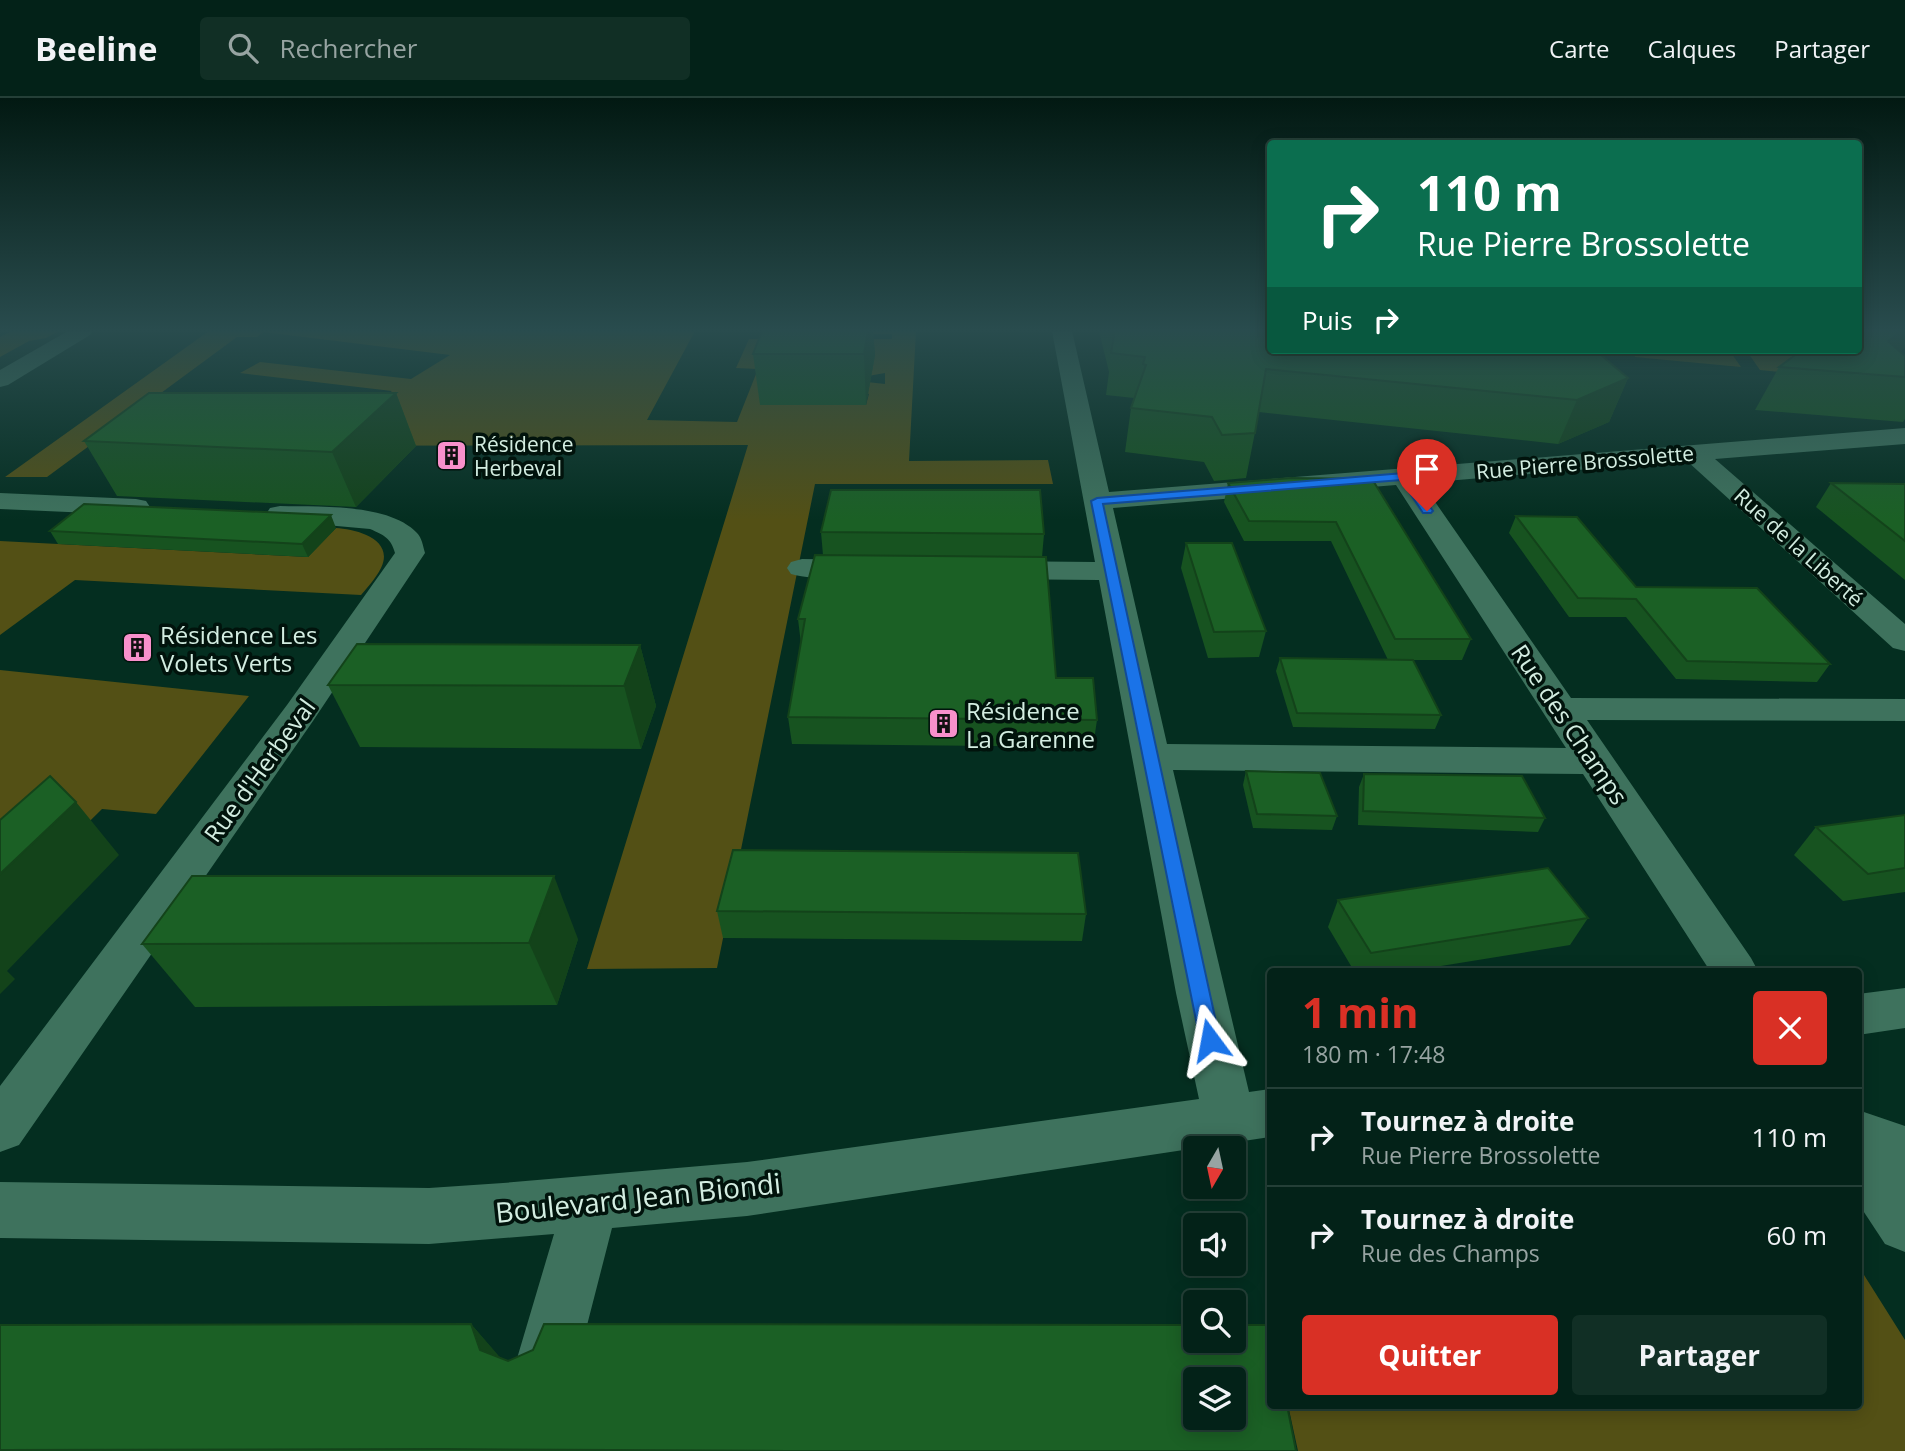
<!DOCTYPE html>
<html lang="fr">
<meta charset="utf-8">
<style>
body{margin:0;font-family:"Open Sans",sans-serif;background:#112f25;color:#f1f3f6;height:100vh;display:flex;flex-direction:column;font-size:26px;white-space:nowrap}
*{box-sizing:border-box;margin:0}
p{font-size:23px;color:#97a4a2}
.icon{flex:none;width:38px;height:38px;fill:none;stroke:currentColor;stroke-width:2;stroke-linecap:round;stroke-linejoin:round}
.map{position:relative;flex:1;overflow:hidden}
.details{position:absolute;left:1267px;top:870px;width:595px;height:441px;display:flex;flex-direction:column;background:#032218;border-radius:7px;box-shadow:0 4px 18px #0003,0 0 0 2px #243f37}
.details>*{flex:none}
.guide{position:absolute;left:1267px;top:42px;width:595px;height:214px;border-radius:7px;box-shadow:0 4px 18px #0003,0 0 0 2px #243f37;background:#0b6e4f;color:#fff;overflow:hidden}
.needle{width:46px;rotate:189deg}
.buttons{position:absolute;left:1183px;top:1038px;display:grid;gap:14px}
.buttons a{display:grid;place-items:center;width:63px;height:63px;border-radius:7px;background:#032218;box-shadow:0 4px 18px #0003,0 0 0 2px #243f37;font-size:35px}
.pin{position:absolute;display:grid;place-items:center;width:60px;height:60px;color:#fff;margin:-72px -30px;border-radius:50% 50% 50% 0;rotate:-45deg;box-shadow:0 0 7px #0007}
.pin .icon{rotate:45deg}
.me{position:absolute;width:77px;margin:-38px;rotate:347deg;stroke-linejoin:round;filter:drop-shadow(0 0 5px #0008)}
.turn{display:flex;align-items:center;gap:24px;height:147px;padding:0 35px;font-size:32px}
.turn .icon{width:91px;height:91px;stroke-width:2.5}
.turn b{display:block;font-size:49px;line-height:60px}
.then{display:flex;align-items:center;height:66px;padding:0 35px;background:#0003;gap:14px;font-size:26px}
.round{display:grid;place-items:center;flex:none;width:74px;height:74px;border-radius:7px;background:#112f25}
.head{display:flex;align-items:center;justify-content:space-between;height:119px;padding:0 35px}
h1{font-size:42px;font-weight:700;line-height:52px;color:#d93025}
.cta{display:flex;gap:14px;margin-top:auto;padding:14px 35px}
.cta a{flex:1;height:80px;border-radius:7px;background:#d93025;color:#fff;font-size:28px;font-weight:700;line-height:80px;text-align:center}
.cta a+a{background:#112f25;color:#f1f3f6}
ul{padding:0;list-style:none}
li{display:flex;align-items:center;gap:21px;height:98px;padding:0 35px;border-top:2px solid #243f37}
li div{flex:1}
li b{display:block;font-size:26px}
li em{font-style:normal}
header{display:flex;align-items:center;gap:42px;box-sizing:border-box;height:98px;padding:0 35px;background:#032218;border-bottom:2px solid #243f37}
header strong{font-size:33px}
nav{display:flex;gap:38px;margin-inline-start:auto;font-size:24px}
.search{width:490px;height:63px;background:#112f25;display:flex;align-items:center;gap:18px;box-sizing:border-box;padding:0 24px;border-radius:7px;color:#97a4a2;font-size:26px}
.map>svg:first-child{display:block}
.green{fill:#535015;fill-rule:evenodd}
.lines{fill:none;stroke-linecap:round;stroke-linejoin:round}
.minor{fill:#3e725d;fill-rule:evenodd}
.wall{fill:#175320}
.shaded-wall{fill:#13431a}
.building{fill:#1b6025;stroke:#13431a;stroke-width:2;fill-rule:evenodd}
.route{fill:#1a73e8;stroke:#114b97;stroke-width:2}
.labels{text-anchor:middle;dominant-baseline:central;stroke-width:7;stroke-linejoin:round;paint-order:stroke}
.far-poi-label{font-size:21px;fill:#d3ede1;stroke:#01130c;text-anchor:start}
.far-street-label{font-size:21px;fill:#d3ede1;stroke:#01130c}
.poi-label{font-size:24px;fill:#d3ede1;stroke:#01130c;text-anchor:start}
.street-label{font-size:24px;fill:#d3ede1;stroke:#01130c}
.near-street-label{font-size:28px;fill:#d3ede1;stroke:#01130c}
</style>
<header>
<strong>Beeline</strong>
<div class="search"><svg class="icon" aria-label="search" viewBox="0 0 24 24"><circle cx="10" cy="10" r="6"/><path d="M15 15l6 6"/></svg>Rechercher</div>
<nav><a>Carte</a><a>Calques</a><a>Partager</a></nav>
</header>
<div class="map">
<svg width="1905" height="1353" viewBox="0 0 1905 1353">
<rect width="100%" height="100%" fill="#042e20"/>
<g class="green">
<polygon points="12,233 59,233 46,240 29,243 0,259 0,239"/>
<path d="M209 233H695L647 322 737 324 758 271 736 270 749 241H892V236H865V233H916L909 363 1048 362 1053 386H815L717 870 587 871 748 347 178 348 351 321 392 293 240 275 260 264 411 281 450 257 263 234 257 239H237L47 379H5ZM874 257 868 278 885 275V286L867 284 866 295 869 296 866 307 760 306Z"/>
<polygon points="1632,252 1729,252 1741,269 1635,259"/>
<polygon points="1746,252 1891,266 1905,286 1760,272"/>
<path d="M336 430C356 431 395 441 381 470 376 480 368 489 361 497L75 482 0 537V443L308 459Z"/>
<polygon points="0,572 249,598 156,716 102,711 16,796 0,794"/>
<polygon points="1859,1169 1905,1242 1905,1353 1298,1353 1288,1307 1858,1307"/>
</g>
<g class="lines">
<g class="minor">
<polygon points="68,233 93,233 90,237 8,287 0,289 0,272"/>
<path d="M1052 233H1072L1109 394 1905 330V346L1715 361 1905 526V553L1893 550 1687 363 1422 385 1571 600 1905 601V623L1587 622 1751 860 1758 873H1710L1583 676 1173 672 1249 994 1270 991V1039L747 1118 612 1130 575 1274 566 1296 544 1305 522 1296 513 1274 554 1136 429 1146 0 1140V1084L429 1090 503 1085 747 1064 1199 1001 1176 895 1099 482 994 481 983 478 979 472 983 466 994 463 1095 464ZM1396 387 1566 650 1167 646 1113 410Z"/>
<polygon points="0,395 136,401 146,403 150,409 146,415 136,417 0,411"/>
<path d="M280 408C318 409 389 405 417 435 422 440 423 448 425 455L313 623 19 1047 0 1054V988L287 607 395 455C391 440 384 437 370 431L270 422 266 416 270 410Z"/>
<path d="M802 461 863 462 874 465 878 471 874 477C850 483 815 482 791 476L787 470 791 464Z"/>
<polygon points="1905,890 1905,930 1858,937 1858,896"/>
<polygon points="1858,1012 1905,1028 1905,1154 1885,1146 1858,1105"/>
</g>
</g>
<g class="wall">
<polygon points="762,233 873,233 875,257 866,307 760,307 753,256"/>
<polygon points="1099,233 1270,233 1628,280 1609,324 1558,346 1259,314 1246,380 1214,383 1204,364 1125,354 1131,310 1134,300 1106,297 1109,274"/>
<polygon points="1900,254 1905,258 1905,321 1903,324 1755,312 1779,269"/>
<polygon points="396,295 416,348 356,409 117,398 84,343"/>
<polygon points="1291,380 1471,541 1462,562 1397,562 1441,617 1435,631 1293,629 1276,573 1280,560 1388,562 1331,443 1244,443 1224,404 1228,385"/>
<polygon points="1831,385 1905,386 1905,482 1816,409"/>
<polygon points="1516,418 1636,489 1830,566 1817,584 1676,581 1626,519 1569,519 1509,435"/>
<polygon points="336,430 308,459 58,446 50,433"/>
<polygon points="821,434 1044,436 1042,459 1056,580 1097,622 1093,649 792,646 788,619 801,546 798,521 823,457"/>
<polygon points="1186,445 1266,533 1259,559 1208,560 1181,470"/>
<polygon points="640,547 656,608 641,651 360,649 328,587"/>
<polygon points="1246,673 1337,718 1332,732 1253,730 1243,687"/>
<polygon points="1364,676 1545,720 1538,734 1358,727 1359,689"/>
<polygon points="1905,717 1905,794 1843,803 1794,757 1816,729"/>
<polygon points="1338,802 1588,820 1570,847 1410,873 1354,873 1328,829"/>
<polygon points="717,813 1086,816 1082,843 723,840"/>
<polygon points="578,841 557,907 195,909 142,846"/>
<polygon points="471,1226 500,1260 508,1263 533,1252 1296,1353 0,1353 0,1227"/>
</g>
<g class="shaded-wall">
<polygon points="868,233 873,233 875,257 866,307 864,256"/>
<polygon points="1901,233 1905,233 1905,250 1872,276 1888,243"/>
<polygon points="1628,280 1609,324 1558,346 1577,302"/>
<polygon points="396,295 416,348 356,409 332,354"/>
<polygon points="331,417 336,430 308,459 302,446"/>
<polygon points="640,547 656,608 641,651 624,588"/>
<polygon points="76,704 119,757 7,873 15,881 0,896 0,776"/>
<polygon points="554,778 578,841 557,907 529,845"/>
<polygon points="471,1226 511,1272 480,1252"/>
</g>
<g class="building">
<polygon points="762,233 868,233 864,256 753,256"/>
<polygon points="1113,233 1270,233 1270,252 1595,252 1628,280 1577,302 1266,271 1255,335 1222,337 1212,319 1131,310 1146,267 1143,266 1145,259 1111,255 1114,237"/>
<polygon points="1858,233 1901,233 1888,243 1905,258 1905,279 1779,269 1802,252 1858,252"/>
<polygon points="149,295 396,295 332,354 84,343"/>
<polygon points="1291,380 1372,381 1471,541 1395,541 1336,424 1249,423 1228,385"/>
<polygon points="1831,385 1905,386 1905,443"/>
<polygon points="831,392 1040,392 1044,436 821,434"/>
<polygon points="84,406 331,417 302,446 50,433"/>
<polygon points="1516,418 1577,419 1636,489 1757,490 1830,566 1687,563 1636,501 1578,500"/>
<polygon points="1186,445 1232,445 1266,533 1214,534"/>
<polygon points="815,457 1046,459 1056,580 1093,580 1097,622 788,619 805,521 798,521"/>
<polygon points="357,546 640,547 624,588 328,587"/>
<polygon points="1280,560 1413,562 1441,617 1297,615"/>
<polygon points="1246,673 1320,675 1337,718 1257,716"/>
<polygon points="1364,676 1522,678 1545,720 1363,713"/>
<polygon points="50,678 76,704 0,776 0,722"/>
<polygon points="1905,717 1905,770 1868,776 1816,729"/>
<polygon points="733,752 1078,755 1086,816 717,813"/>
<polygon points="1548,770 1588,820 1371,855 1338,802"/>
<polygon points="192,778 554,778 529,845 142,846"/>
<path d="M471 1226 480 1252 508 1263 533 1252 544 1226 1195 1227V1242H1234V1227H1270V1307H1287L1296 1353H786L441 1351 0 1352V1227ZM1195 1281H1234V1320H1195Z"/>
</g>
<linearGradient id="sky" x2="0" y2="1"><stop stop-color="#021912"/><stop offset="0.55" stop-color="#294c4e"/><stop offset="1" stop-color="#294c4e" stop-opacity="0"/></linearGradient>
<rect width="1905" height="422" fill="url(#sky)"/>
<polygon class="route" points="1404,375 1408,376 1433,413 1431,415 1423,415 1401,382 1103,406 1220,942 1217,948 1210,951 1203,948 1200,942 1091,403 1097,400"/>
<defs>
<symbol id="building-square" viewBox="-11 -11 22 22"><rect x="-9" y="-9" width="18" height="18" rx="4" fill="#f890cb" stroke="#01130c"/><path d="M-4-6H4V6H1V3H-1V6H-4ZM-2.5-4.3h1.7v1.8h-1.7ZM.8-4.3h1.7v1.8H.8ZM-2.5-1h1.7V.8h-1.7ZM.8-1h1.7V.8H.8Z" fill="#111"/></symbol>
</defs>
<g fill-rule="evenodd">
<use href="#building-square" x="434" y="340" width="35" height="35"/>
<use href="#building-square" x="120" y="532" width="35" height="35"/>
<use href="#building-square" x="926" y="608" width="35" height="35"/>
</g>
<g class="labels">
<g class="far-poi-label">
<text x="474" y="346">Résidence<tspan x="474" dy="24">Herbeval</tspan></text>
</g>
<g class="far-street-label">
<text transform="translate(1585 364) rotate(-5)">Rue Pierre Brossolette</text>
<text transform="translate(1799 449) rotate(42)">Rue de la Liberté</text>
</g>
<g class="poi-label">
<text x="160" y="536">Résidence Les<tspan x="160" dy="28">Volets Verts</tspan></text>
<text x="966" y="612">Résidence<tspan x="966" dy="28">La Garenne</tspan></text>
</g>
<g class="street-label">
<text transform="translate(1570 626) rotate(56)">Rue des Champs</text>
<text transform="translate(259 672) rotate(-54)">Rue d'Herbeval</text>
</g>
<g class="near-street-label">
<text transform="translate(638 1099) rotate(-6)">Boulevard Jean Biondi</text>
</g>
</g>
</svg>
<div class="buttons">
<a><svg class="needle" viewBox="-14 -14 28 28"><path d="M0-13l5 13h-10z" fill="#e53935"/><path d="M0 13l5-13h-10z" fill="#97a4a2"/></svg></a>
<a><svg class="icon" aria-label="sound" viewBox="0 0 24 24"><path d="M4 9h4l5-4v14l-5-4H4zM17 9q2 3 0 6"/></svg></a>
<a><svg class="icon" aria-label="search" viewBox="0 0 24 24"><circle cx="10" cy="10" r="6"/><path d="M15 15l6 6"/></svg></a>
<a><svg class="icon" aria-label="layers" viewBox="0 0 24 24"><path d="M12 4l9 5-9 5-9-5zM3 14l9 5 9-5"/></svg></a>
</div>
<div class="pin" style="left:1427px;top:413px;background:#d93025"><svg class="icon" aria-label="arrive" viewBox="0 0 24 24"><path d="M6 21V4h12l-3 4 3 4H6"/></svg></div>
<svg class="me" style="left:1210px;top:942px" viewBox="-20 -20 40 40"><path d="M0-17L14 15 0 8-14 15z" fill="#1a73e8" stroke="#fff" stroke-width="4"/></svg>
<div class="guide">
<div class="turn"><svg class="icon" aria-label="right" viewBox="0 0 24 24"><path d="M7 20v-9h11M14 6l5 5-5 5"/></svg><div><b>110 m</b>Rue Pierre Brossolette</div></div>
<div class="then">Puis<svg class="icon" aria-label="right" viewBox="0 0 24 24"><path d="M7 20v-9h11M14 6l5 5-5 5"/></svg></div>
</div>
<section class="details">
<div class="head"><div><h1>1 min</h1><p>180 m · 17:48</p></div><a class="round" style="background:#d93025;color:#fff"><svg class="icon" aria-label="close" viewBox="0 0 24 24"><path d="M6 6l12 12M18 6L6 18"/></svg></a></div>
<ul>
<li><svg class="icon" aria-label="right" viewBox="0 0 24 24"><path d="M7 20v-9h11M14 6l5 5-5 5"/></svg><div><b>Tournez à droite</b><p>Rue Pierre Brossolette</p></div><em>110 m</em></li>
<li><svg class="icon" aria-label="right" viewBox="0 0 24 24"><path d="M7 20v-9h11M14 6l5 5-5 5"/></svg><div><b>Tournez à droite</b><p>Rue des Champs</p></div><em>60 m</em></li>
</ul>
<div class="cta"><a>Quitter</a><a>Partager</a></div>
</section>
</div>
